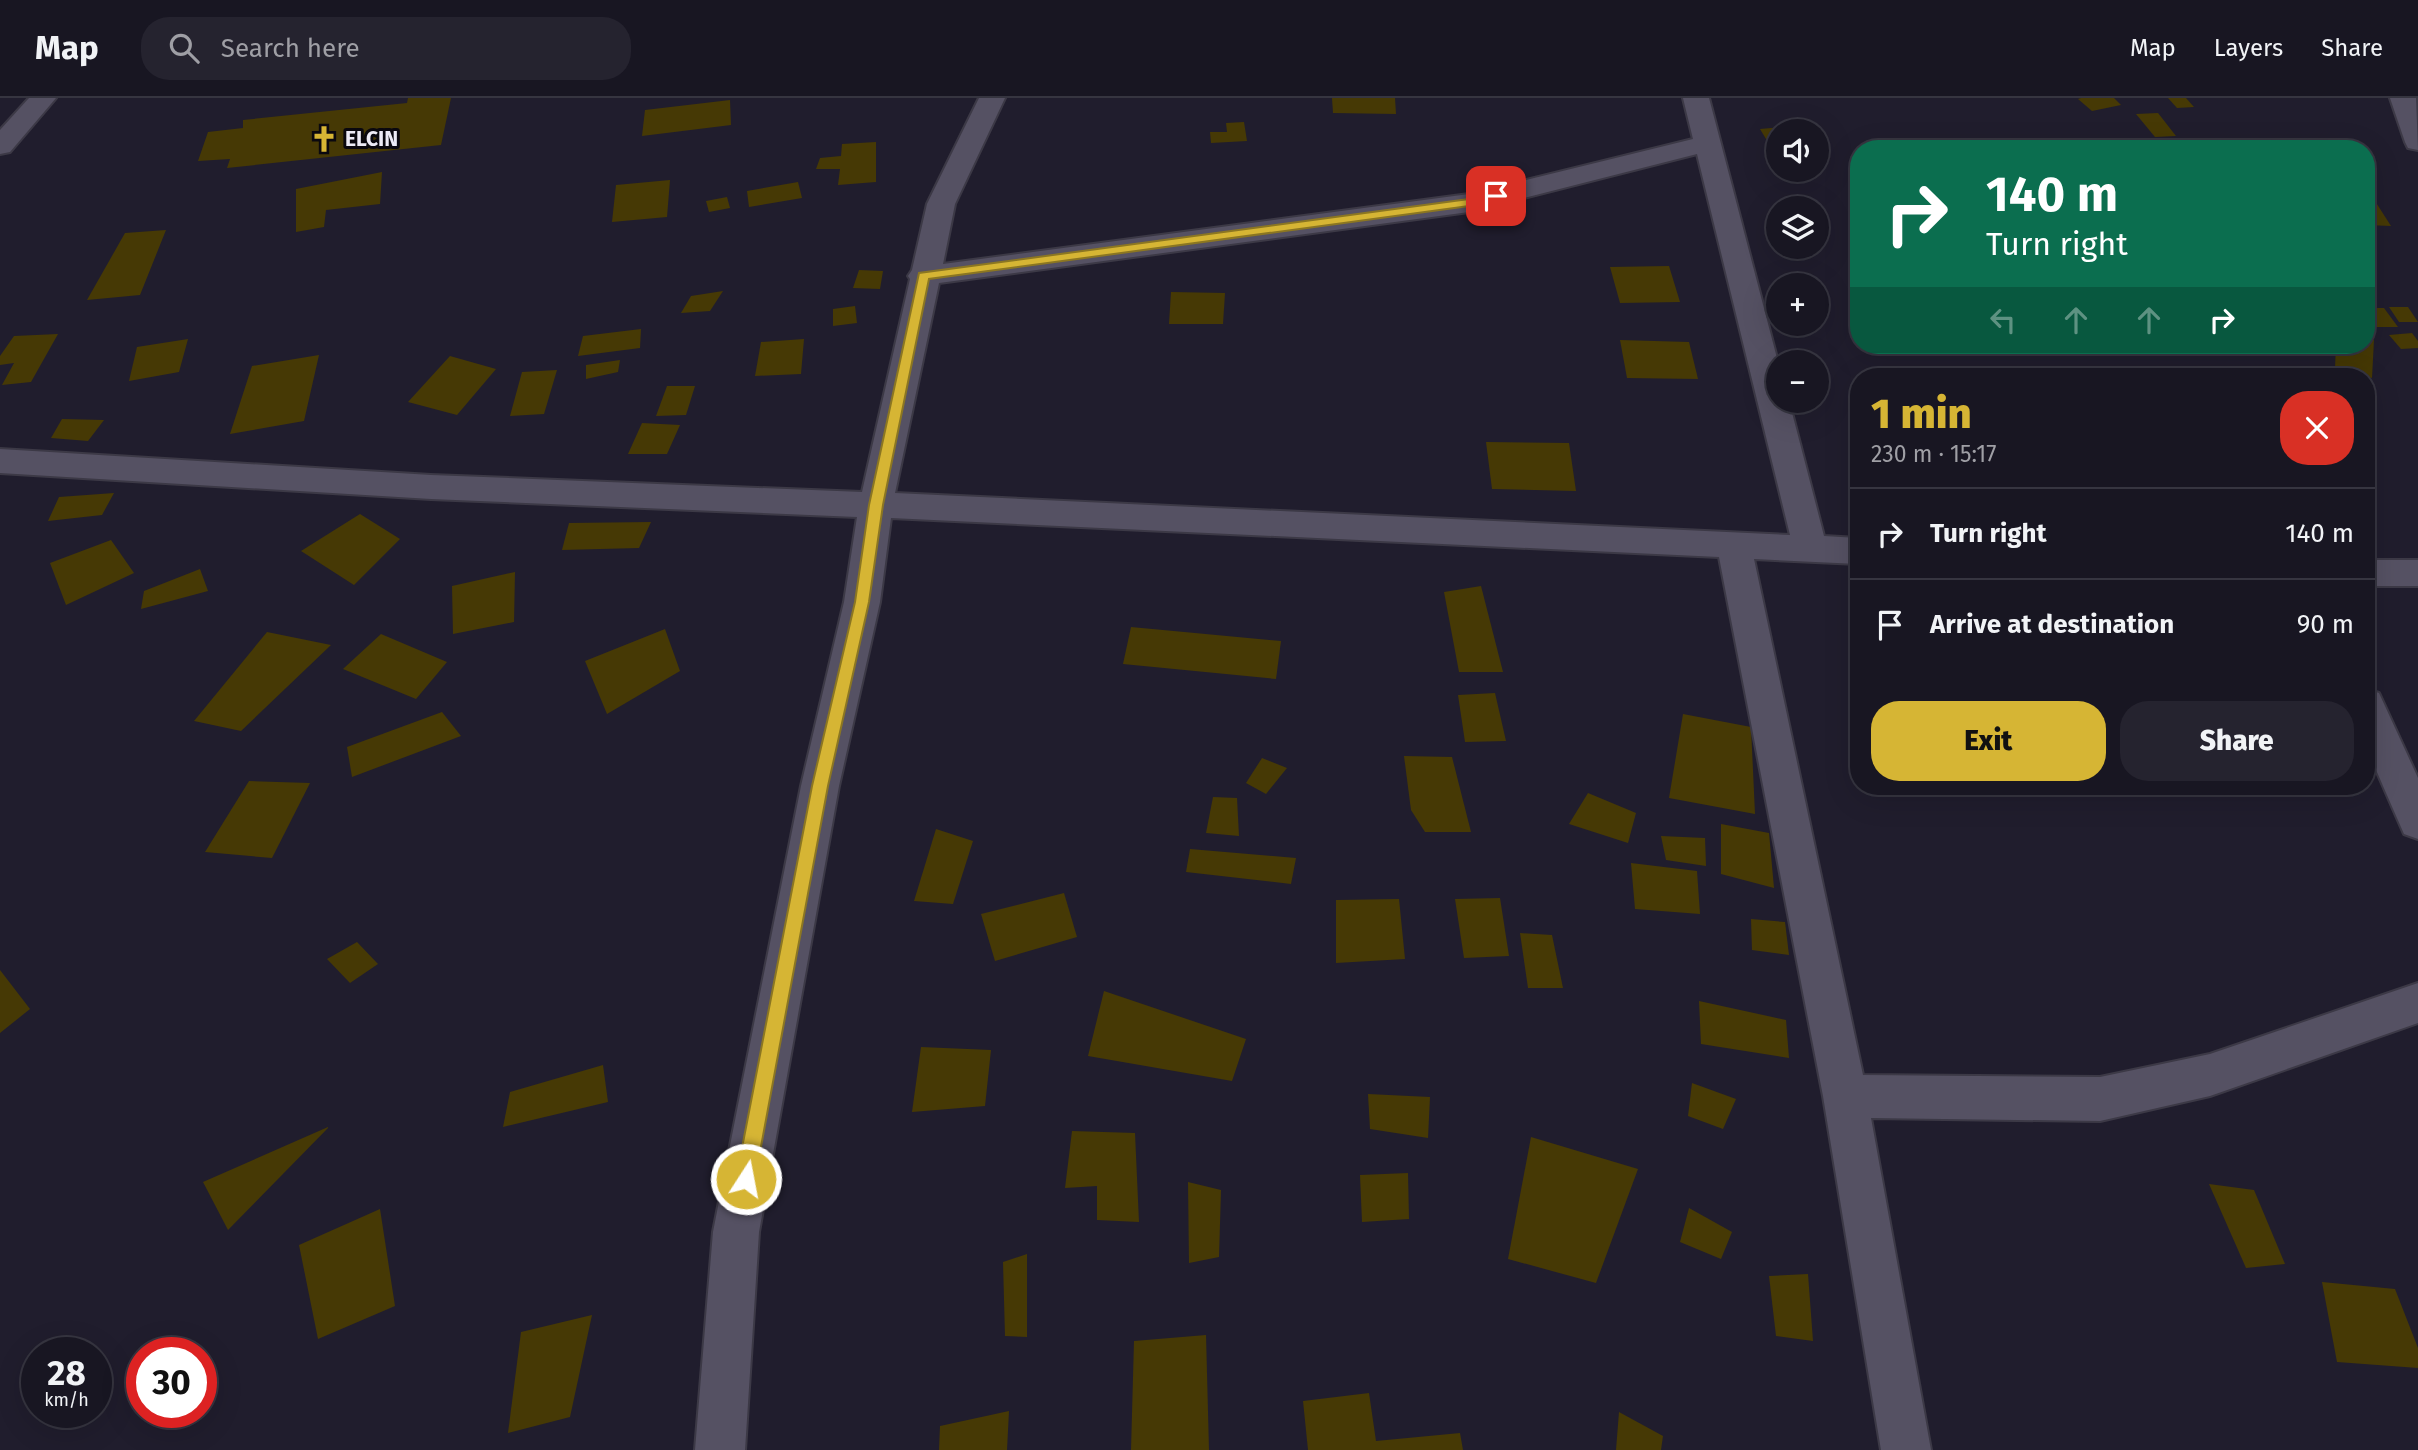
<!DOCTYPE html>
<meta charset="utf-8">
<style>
body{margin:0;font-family:"Fira Sans",sans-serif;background:#25232f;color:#f1f3f6;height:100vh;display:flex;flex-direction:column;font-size:26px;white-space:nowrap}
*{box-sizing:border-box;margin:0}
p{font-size:23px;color:#9f9fa5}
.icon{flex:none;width:38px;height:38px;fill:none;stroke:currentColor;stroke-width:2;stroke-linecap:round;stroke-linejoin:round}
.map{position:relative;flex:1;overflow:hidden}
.details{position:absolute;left:1850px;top:270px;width:525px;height:427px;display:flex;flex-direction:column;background:#181622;border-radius:28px;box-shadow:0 7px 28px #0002,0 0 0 2px #363540}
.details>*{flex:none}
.hud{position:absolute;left:1850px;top:42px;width:525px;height:214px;border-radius:28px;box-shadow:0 7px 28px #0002,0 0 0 2px #363540;background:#0b6e4f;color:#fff;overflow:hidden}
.buttons{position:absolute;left:1766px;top:21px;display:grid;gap:14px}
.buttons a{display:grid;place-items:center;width:63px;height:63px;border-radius:50%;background:#181622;box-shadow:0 7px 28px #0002,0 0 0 2px #363540;font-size:35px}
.speed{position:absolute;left:21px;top:1239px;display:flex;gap:14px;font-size:35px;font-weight:700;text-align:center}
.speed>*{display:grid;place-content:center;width:91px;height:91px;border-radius:50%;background:#181622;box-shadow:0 7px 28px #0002,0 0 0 2px #363540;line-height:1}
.speed small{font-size:18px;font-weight:400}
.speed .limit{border:10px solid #d22;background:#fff;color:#111}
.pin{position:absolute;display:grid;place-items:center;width:60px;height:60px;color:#fff;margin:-30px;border-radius:14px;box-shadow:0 4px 10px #0006}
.me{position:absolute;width:77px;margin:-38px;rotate:11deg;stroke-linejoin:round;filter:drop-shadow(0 0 5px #0008)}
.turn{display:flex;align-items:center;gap:24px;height:147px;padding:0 21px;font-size:32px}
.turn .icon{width:91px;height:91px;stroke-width:2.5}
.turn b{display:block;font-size:49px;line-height:60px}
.lanes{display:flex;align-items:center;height:66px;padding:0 21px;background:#0003;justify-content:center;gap:35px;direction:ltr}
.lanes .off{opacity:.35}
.round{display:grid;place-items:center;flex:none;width:74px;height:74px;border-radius:28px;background:#25232f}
.overview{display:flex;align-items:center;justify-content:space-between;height:119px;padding:0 21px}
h1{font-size:42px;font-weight:800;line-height:52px;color:#d6b534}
.cta{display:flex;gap:14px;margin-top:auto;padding:14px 21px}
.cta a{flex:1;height:80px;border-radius:28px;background:#d6b534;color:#111;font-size:28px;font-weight:800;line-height:80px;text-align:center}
.cta a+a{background:#25232f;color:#f1f3f6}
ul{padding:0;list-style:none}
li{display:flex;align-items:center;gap:21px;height:91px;padding:0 21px;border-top:2px solid #363540}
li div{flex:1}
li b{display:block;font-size:26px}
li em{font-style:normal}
header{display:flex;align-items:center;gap:42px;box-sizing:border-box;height:98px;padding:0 35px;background:#181622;border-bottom:2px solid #363540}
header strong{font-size:33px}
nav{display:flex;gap:38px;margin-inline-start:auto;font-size:24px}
.search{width:490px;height:63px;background:#25232f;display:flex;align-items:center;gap:18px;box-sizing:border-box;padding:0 24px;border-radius:28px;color:#9f9fa5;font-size:26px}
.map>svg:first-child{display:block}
.building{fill:#463905}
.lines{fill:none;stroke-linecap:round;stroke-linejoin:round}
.minor-casing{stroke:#3c3946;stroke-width:4}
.minor{fill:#555163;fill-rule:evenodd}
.route{fill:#d6b534;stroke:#8b7622;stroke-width:2}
.labels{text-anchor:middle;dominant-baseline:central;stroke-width:6;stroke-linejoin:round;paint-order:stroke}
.far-poi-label{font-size:21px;font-weight:bold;fill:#edebf6;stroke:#0a080f;text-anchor:start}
</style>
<header>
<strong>Map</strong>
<div class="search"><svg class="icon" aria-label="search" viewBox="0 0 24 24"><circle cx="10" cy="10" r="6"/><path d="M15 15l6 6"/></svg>Search here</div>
<nav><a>Map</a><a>Layers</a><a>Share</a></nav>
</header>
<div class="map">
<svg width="2418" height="1352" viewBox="0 0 2418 1352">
<rect width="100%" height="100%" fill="#201d2d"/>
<g class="building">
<polygon points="408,0 451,0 441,47 227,70 230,61 198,63 208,34 243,30 243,22 407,5"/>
<polygon points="1332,0 1395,0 1396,16 1333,15"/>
<polygon points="2081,0 2114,0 2121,7 2092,13 2078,1"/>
<polygon points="2168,0 2186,0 2194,9 2177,10"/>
<polygon points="730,2 731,27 642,38 645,12"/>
<polygon points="2158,15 2176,38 2155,39 2136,16"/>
<polygon points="1244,24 1247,43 1211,45 1210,34 1227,34 1226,25"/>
<polygon points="1793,28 1796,33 1778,33 1778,61 1760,31"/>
<polygon points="876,44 876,84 838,87 840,71 816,71 820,60 841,58 842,46"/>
<polygon points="382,74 380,106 326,112 324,129 296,134 296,91"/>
<polygon points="670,82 667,119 612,124 616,87"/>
<polygon points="798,84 802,100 749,109 747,93"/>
<polygon points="2366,89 2391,128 2366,127"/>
<polygon points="727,99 730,110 709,114 706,103"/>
<polygon points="166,132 140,197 87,202 125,135"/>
<polygon points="1669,168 1680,204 1620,205 1610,169"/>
<polygon points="859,172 883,173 880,191 853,190"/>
<polygon points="723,193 710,213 681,215 691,198"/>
<polygon points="1171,194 1225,195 1223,226 1169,226"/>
<polygon points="855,208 857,225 833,228 833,211"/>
<polygon points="2389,209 2408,209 2418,224 2399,224"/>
<polygon points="2366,210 2384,210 2398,229 2374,229 2366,217"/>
<polygon points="641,231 640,250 578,258 583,238"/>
<polygon points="2412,235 2418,243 2418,250 2401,251 2389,237"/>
<polygon points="58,236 31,284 2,287 14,265 0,267 0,258 14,238"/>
<polygon points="2366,240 2374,242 2372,280 2335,270 2336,247 2366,247"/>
<polygon points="188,241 179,274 129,283 137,249"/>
<polygon points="804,241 801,276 755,278 761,244"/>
<polygon points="1620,242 1689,244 1698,281 1627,280"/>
<polygon points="319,257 304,323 230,336 252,268"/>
<polygon points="450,258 496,271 457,317 408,304"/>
<polygon points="620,262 618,274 586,281 586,267"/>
<polygon points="2040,270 2046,278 1994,278 1994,277"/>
<polygon points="557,272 544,316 510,318 522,274"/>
<polygon points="667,288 695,288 686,317 656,318"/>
<polygon points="62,321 104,322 88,343 51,340"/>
<polygon points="642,325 680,327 667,356 628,356"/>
<polygon points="1486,344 1569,345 1576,393 1492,391"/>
<polygon points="114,395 102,417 48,423 59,399"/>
<polygon points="360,416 400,441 354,487 301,453"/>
<polygon points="651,424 639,450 562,452 569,425"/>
<polygon points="111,442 134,475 66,507 50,465"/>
<polygon points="200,471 208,493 141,511 144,493"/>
<polygon points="515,474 514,524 453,536 452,488"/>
<polygon points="1481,488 1503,574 1459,574 1444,494"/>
<polygon points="1131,529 1281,543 1276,581 1123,566"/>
<polygon points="665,531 680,573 607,616 585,563"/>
<polygon points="267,534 331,547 241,633 194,623"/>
<polygon points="381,536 447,564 416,601 343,571"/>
<polygon points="1495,595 1506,643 1465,644 1458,597"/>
<polygon points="442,614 461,638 352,679 347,649"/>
<polygon points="1683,616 1751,629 1755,716 1669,700"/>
<polygon points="1404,658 1452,659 1471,734 1425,734 1411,712"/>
<polygon points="1262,660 1287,670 1266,696 1246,685"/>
<polygon points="249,683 310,685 272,760 205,754"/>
<polygon points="1588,695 1636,715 1628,745 1569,726"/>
<polygon points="1213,699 1237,700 1239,738 1206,735"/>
<polygon points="1721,726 1769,735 1774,790 1721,776"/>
<polygon points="936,731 973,743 953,806 914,803"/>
<polygon points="1661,738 1705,740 1706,768 1666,762"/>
<polygon points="1190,751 1296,760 1291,786 1186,774"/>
<polygon points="1631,765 1697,773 1700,816 1635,811"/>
<polygon points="1064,795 1077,839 995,863 981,816"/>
<polygon points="1500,800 1509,858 1464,860 1455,801"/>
<polygon points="1399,801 1405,861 1336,865 1336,802"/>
<polygon points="1751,821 1785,824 1789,857 1752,852"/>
<polygon points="1520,835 1552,837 1563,890 1528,890"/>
<polygon points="357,844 378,866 350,885 327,861"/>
<polygon points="0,872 30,911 0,935"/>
<polygon points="1104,893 1246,941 1232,983 1088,958"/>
<polygon points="1699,903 1786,922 1789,960 1701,946"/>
<polygon points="921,949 991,952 985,1008 912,1014"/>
<polygon points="603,967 608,1004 503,1029 510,994"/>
<polygon points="1692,985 1736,1001 1723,1031 1688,1018"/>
<polygon points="1368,996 1430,999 1428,1040 1370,1031"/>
<polygon points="328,1029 328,1030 228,1132 203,1084"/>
<polygon points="1072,1033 1135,1035 1139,1124 1097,1122 1097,1088 1065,1090"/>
<polygon points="1531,1039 1638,1071 1596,1185 1508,1161"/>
<polygon points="1408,1075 1409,1121 1362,1124 1360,1077"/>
<polygon points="1188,1084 1221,1092 1219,1159 1189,1165"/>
<polygon points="2209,1086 2254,1092 2285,1166 2246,1170"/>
<polygon points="1689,1110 1732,1134 1721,1161 1680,1144"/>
<polygon points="380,1111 395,1208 318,1241 299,1147"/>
<polygon points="1027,1156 1027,1239 1005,1238 1003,1164"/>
<polygon points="1808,1176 1813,1243 1776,1238 1769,1178"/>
<polygon points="2322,1184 2395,1191 2418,1250 2418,1270 2337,1264"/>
<polygon points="592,1217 570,1319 508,1335 521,1234"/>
<polygon points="1206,1237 1209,1352 1131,1352 1134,1243"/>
<polygon points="1369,1295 1376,1343 1460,1335 1463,1352 1308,1352 1303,1303"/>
<polygon points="1009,1313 1007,1352 939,1352 940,1328"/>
<polygon points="1619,1314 1663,1338 1661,1352 1616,1352"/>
</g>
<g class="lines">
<defs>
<g id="minor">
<polygon points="29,0 56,0 10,54 0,56 0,32"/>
<path d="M979 0H1005L955 106 943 166 1469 96 1693 41 1683 0H1709L1778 264V303H1789L1824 438 1858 440V466L1754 461 1863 977 2100 979 2210 956 2418 885V925L2210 998 2100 1023 1871 1020 1931 1352H1881L1823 998 1719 459 891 420 880 504 839 688 759 1134 745 1352H695L713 1134 801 688 844 504 857 419 431 401 0 375V351L431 377 862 394 910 181 908 178 912 172 927 106ZM1697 56 1790 437 895 395 939 185 1469 114Z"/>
<polygon points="2390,0 2416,0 2418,52 2408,50 2405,44"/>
<rect x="2366" y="462" width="52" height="26"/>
<polygon points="2366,591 2379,595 2418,680 2418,741 2404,736 2366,649"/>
</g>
</defs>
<use href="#minor" class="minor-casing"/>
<use href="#minor" class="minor"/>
</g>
<polygon class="route" points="1496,95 1500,96 1500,101 1469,108 929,181 883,407 869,504 828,688 755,1081 752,1088 746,1091 739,1088 736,1081 812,688 855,504 869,407 919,175 1469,101"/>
<defs>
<symbol id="church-bare" viewBox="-9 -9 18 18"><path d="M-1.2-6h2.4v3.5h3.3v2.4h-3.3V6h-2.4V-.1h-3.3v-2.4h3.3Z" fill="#d6b534" stroke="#0a080f" stroke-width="2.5" paint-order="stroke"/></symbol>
</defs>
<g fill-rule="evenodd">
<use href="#church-bare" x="305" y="22" width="38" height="38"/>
</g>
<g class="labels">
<g class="far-poi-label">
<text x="345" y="41">ELCIN</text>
</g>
</g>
</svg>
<div class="buttons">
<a><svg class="icon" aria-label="sound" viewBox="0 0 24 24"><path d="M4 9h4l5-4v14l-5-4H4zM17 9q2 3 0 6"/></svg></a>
<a><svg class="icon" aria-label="layers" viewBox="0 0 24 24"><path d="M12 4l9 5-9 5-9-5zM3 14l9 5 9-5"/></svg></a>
<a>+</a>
<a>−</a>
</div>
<div class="speed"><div>28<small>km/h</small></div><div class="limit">30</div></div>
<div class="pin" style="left:1496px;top:98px;background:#d93025"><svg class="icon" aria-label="arrive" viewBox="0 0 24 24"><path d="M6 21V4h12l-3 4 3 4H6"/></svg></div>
<svg class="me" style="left:746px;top:1081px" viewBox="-20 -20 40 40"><circle r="17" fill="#d6b534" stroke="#fff" stroke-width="3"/><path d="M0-11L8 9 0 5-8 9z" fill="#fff"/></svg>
<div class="hud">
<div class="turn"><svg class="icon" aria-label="right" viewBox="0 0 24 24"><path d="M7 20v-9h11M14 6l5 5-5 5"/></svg><div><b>140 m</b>Turn right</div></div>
<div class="lanes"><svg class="icon off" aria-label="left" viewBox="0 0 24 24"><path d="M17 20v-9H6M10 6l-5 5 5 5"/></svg><svg class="icon off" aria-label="ahead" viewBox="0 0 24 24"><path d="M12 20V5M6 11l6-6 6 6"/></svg><svg class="icon off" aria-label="ahead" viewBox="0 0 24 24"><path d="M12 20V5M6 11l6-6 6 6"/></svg><svg class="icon" aria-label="right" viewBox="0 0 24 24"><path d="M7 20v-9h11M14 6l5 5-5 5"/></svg></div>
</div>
<section class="details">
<div class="overview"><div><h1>1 min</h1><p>230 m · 15:17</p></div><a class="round" style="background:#d93025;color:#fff"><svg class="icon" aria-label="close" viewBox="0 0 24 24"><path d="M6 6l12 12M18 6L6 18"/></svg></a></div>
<ul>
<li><svg class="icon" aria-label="right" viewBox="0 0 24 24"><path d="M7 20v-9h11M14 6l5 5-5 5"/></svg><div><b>Turn right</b></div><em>140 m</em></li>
<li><svg class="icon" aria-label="arrive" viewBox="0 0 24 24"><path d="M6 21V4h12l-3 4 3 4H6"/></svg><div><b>Arrive at destination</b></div><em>90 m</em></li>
</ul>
<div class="cta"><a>Exit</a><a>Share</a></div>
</section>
</div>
